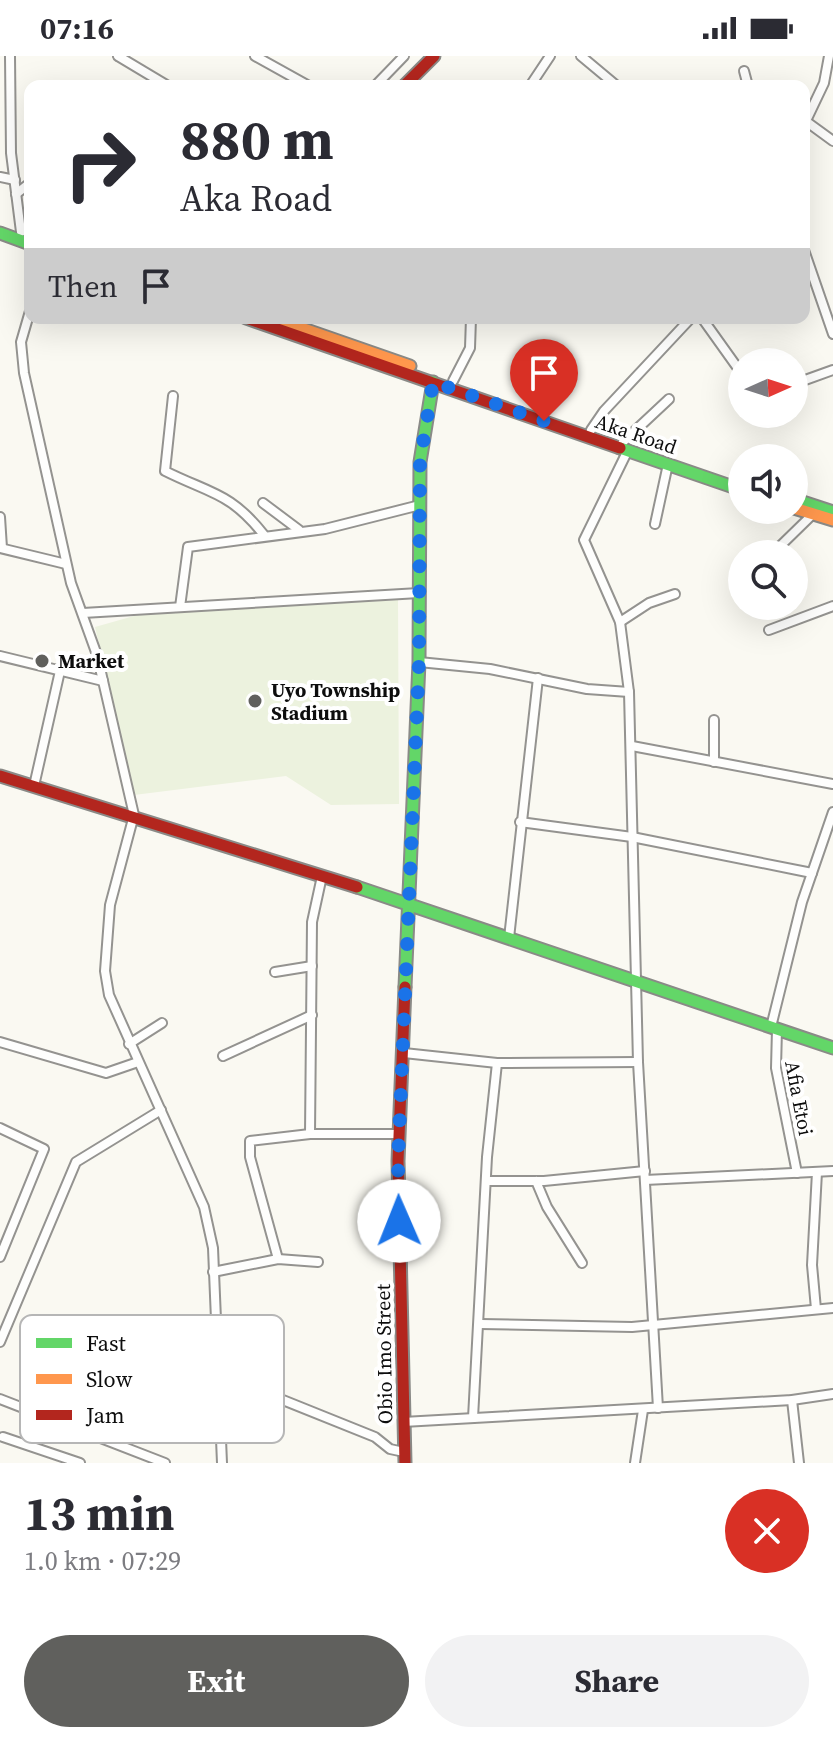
<!DOCTYPE html>
<meta charset="utf-8">
<style>
body{margin:0;font-family:"Source Serif 4",serif;background:#f2f2f3;color:#2b2b33;height:100vh;display:flex;flex-direction:column;font-size:30px;white-space:nowrap}
*{box-sizing:border-box;margin:0}
p{font-size:26px;color:#7c7c81}
.icon{flex:none;width:44px;height:44px;fill:none;stroke:currentColor;stroke-width:2;stroke-linecap:round;stroke-linejoin:round}
.map{position:relative;height:1407px;overflow:hidden}
.panel{display:flex;flex-direction:column;background:#fff;flex:1}
.panel>*{flex:none}
.top-card{position:absolute;left:24px;top:24px;width:786px;height:244px;border-radius:16px;box-shadow:0 8px 32px #0002;background:#fff;color:#2b2b33;overflow:hidden}
.needle{width:52px;rotate:87deg}
.fabs{position:absolute;left:728px;top:292px;display:grid;gap:16px}
.fabs a{display:grid;place-items:center;width:80px;height:80px;border-radius:50%;background:#fff;box-shadow:0 8px 32px #0002;font-size:40px}
.pin{position:absolute;display:grid;place-items:center;width:68px;height:68px;color:#fff;margin:-82px -34px;border-radius:50% 50% 50% 0;rotate:-45deg;box-shadow:0 0 8px #0007}
.pin .icon{rotate:45deg}
.me{position:absolute;width:88px;margin:-44px;rotate:359deg;stroke-linejoin:round;filter:drop-shadow(0 0 6px #0008)}
.turn{display:flex;align-items:center;gap:28px;height:168px;padding:0 24px;font-size:36px}
.turn .icon{width:104px;height:104px;stroke-width:2.5}
.turn b{display:block;font-size:56px;line-height:68px}
.then{display:flex;align-items:center;height:76px;padding:0 24px;background:#0003;gap:16px;font-size:30px}
.round{display:grid;place-items:center;flex:none;width:84px;height:84px;border-radius:42px;background:#f2f2f3}
.overview{display:flex;align-items:center;justify-content:space-between;height:136px;padding:0 24px}
h1{font-size:48px;font-weight:700;line-height:60px}
.action{display:flex;gap:16px;margin-top:auto;padding:16px 24px}
.action a{flex:1;height:92px;border-radius:48px;background:#60605d;color:#fff;font-size:32px;font-weight:700;line-height:92px;text-align:center}
.action a+a{background:#f2f2f3;color:#2b2b33}
.status{display:flex;justify-content:space-between;align-items:center;height:56px;padding:0 40px;background:#fff;direction:ltr}
.status svg{height:22px;fill:currentColor}
.map>svg:first-child{display:block}
.pitch{fill:#ecf2de}
.lines{fill:none;stroke-linecap:round;stroke-linejoin:round}
.street-casing{stroke:#949390;stroke-width:12}
.fast-casing{stroke:#8a8a87;stroke-width:15}
.slow-casing{stroke:#8a8a87;stroke-width:15}
.jam-casing{stroke:#8a8a87;stroke-width:15}
.street{stroke:#fefefd;stroke-width:8}
.fast{stroke:#63d668;stroke-width:11}
.slow{stroke:#ff974d;stroke-width:11}
.jam{stroke:#b3261e;stroke-width:11}
.route{stroke:#1a73e8;stroke-width:14;stroke-dasharray:0 25.2}
.poi-dot{fill:#60605d;stroke:#fff;stroke-width:3}
.labels{text-anchor:middle;dominant-baseline:central;stroke-width:8;stroke-linejoin:round;paint-order:stroke}
.street-label{font-size:20px;fill:#0d0d0d;stroke:#fff}
.poi-label{font-size:20px;font-weight:bold;fill:#0d0d0d;stroke:#fff;text-anchor:start}
.key{fill:#fff;stroke:#b6b6b6;stroke-width:2}
.key-label{font-size:22px;fill:#0d0d0d}
</style>
<div class="status"><b>07:16</b><svg viewBox="0 0 49 12"><path d="M0 12V9h3v3zM5 12V6h3v6zM10 12V3h3v9zM15 12V0h3v12zM26 1h20v11H26zM47 4h2v5h-2z"/></svg></div>
<div class="map">
<svg width="833" height="1407" viewBox="0 0 833 1407">
<rect width="100%" height="100%" fill="#faf9f2"/>
<polygon class="pitch" points="398,544 399,748 331,749 286,720 134,739 95,571 141,558"/>
<g class="lines">
<defs>
<g id="street">
<polyline points="10,0 11,97 21,176"/>
<polyline points="118,0 168,30"/>
<polyline points="255,0 309,30"/>
<polyline points="581,0 617,30"/>
<polyline points="744,15 748,30"/>
<polyline points="375,30 404,0"/>
<polyline points="530,30 550,0"/>
<polyline points="807,66 833,85"/>
<polyline points="804,69 824,27 829,0"/>
<polyline points="0,121 15,124"/>
<polyline points="16,138 30,127"/>
<polyline points="804,194 833,278"/>
<polyline points="30,255 21,286 24,317 71,527 97,599 134,759 110,849 105,915 109,939 204,1151 213,1192 222,1407"/>
<polyline points="702,262 742,318"/>
<polyline points="453,325 470,292 471,262"/>
<polyline points="794,328 833,314"/>
<path d="M173 340 165 415C211 438 230 436 264 479"/>
<polyline points="591,374 604,355 691,262"/>
<polyline points="623,386 669,343"/>
<polyline points="628,394 584,484 620,566 629,636 638,1006 658,1352"/>
<polyline points="263,447 299,474"/>
<polyline points="0,461 2,492"/>
<polyline points="655,468 668,408"/>
<polyline points="0,492 66,508"/>
<polyline points="772,498 813,458"/>
<polyline points="180,551 188,491 325,473 420,449"/>
<polyline points="83,557 419,537"/>
<polyline points="620,566 649,547 675,538"/>
<polyline points="769,574 833,550"/>
<polyline points="0,600 103,625"/>
<polyline points="419,606 490,613 587,633 629,636"/>
<polyline points="632,690 833,728"/>
<polyline points="714,706 714,664"/>
<polyline points="34,730 60,615"/>
<polyline points="520,766 632,781 812,817"/>
<polyline points="509,882 538,622"/>
<polyline points="275,916 312,910"/>
<polyline points="771,971 802,846 833,756"/>
<polyline points="777,973 776,1012 797,1117"/>
<polyline points="0,986 106,1017 138,1006"/>
<polyline points="129,988 162,967"/>
<polyline points="404,997 497,1007 638,1006"/>
<polyline points="223,1000 312,959"/>
<polyline points="0,1072 44,1093 0,1201"/>
<polyline points="310,1078 312,866 322,820"/>
<polyline points="645,1124 833,1115"/>
<polyline points="486,1125 544,1125 645,1115"/>
<polyline points="536,1125 547,1151 582,1207"/>
<polyline points="278,1203 250,1101 250,1085 310,1078 400,1078"/>
<polyline points="213,1216 278,1203 318,1206"/>
<polyline points="816,1253 812,1209 817,1116"/>
<polyline points="481,1268 632,1271 833,1252"/>
<polyline points="0,1286 76,1106 161,1054"/>
<polyline points="233,1324 375,1381 390,1393 404,1396"/>
<polyline points="0,1343 165,1407"/>
<polyline points="792,1344 799,1407"/>
<polyline points="473,1362 487,1101 497,1007"/>
<polyline points="403,1366 792,1344 833,1338"/>
<polyline points="79,1371 95,1287"/>
<polyline points="3,1381 80,1407"/>
<polyline points="635,1407 643,1354"/>
</g>
<g id="fast">
<polyline points="0,177 30,188"/>
<polyline points="620,392 742,434"/>
<polyline points="794,443 833,456"/>
<polyline points="357,831 833,992"/>
<polyline points="405,931 419,606 420,406 433,326"/>
</g>
<g id="slow">
<polyline points="272,262 410,310"/>
<polyline points="794,452 833,464"/>
</g>
<g id="jam">
<polyline points="404,30 434,0"/>
<polyline points="246,262 620,392"/>
<polyline points="0,720 357,831"/>
<polyline points="405,1407 398,1105 405,931"/>
</g>
</defs>
<use href="#street" class="street-casing"/>
<use href="#fast" class="fast-casing"/>
<use href="#slow" class="slow-casing"/>
<use href="#jam" class="jam-casing"/>
<use href="#street" class="street"/>
<use href="#fast" class="fast"/>
<use href="#slow" class="slow"/>
<use href="#jam" class="jam"/>
</g>
<g class="lines">
<polyline class="route" points="399,1165 398,1105 419,606 420,406 433,326 544,365"/>
</g>
<g class="poi-dot">
<circle cx="42" cy="605" r="8"/>
<circle cx="255" cy="645" r="8"/>
</g>
<g class="labels">
<g class="street-label">
<text transform="translate(636 378) rotate(19)">Aka Road</text>
<text transform="translate(799 1042) rotate(79)">Afia Etoi</text>
<text transform="translate(384 1298) rotate(-91)">Obio Imo Street</text>
</g>
<g class="poi-label">
<text x="58" y="605">Market</text>
<text x="271" y="634">Uyo Township<tspan x="271" dy="23">Stadium</tspan></text>
</g>
</g>
<rect x="20" y="1259" width="264" height="128" rx="12" class="key"/>
<rect x="36" y="1282" width="36" height="10" fill="#63d668"/>
<rect x="36" y="1318" width="36" height="10" fill="#ff974d"/>
<rect x="36" y="1354" width="36" height="10" fill="#b3261e"/>
<g class="key-label">
<text x="86" y="1295">Fast</text>
<text x="86" y="1331">Slow</text>
<text x="86" y="1367">Jam</text>
</g>
</svg>
<div class="fabs">
<a><svg class="needle" viewBox="-14 -14 28 28"><path d="M0-13l5 13h-10z" fill="#e53935"/><path d="M0 13l5-13h-10z" fill="#7c7c81"/></svg></a>
<a><svg class="icon" aria-label="sound" viewBox="0 0 24 24"><path d="M4 9h4l5-4v14l-5-4H4zM17 9q2 3 0 6"/></svg></a>
<a><svg class="icon" aria-label="search" viewBox="0 0 24 24"><circle cx="10" cy="10" r="6"/><path d="M15 15l6 6"/></svg></a>
</div>
<div class="pin" style="left:544px;top:365px;background:#d93025"><svg class="icon" aria-label="arrive" viewBox="0 0 24 24"><path d="M6 21V4h12l-3 4 3 4H6"/></svg></div>
<svg class="me" style="left:399px;top:1165px" viewBox="-20 -20 40 40"><circle r="19" fill="#fff"/><path d="M0-13L10 11 0 6-10 11z" fill="#1a73e8"/></svg>
<div class="top-card">
<div class="turn"><svg class="icon" aria-label="right" viewBox="0 0 24 24"><path d="M7 20v-9h11M14 6l5 5-5 5"/></svg><div><b>880 m</b>Aka Road</div></div>
<div class="then">Then<svg class="icon" aria-label="arrive" viewBox="0 0 24 24"><path d="M6 21V4h12l-3 4 3 4H6"/></svg></div>
</div>
</div>
<section class="panel">
<div class="overview"><div><h1>13 min</h1><p>1.0 km · 07:29</p></div><a class="round" style="background:#d93025;color:#fff"><svg class="icon" aria-label="close" viewBox="0 0 24 24"><path d="M6 6l12 12M18 6L6 18"/></svg></a></div>
<div class="action"><a>Exit</a><a>Share</a></div>
</section>
